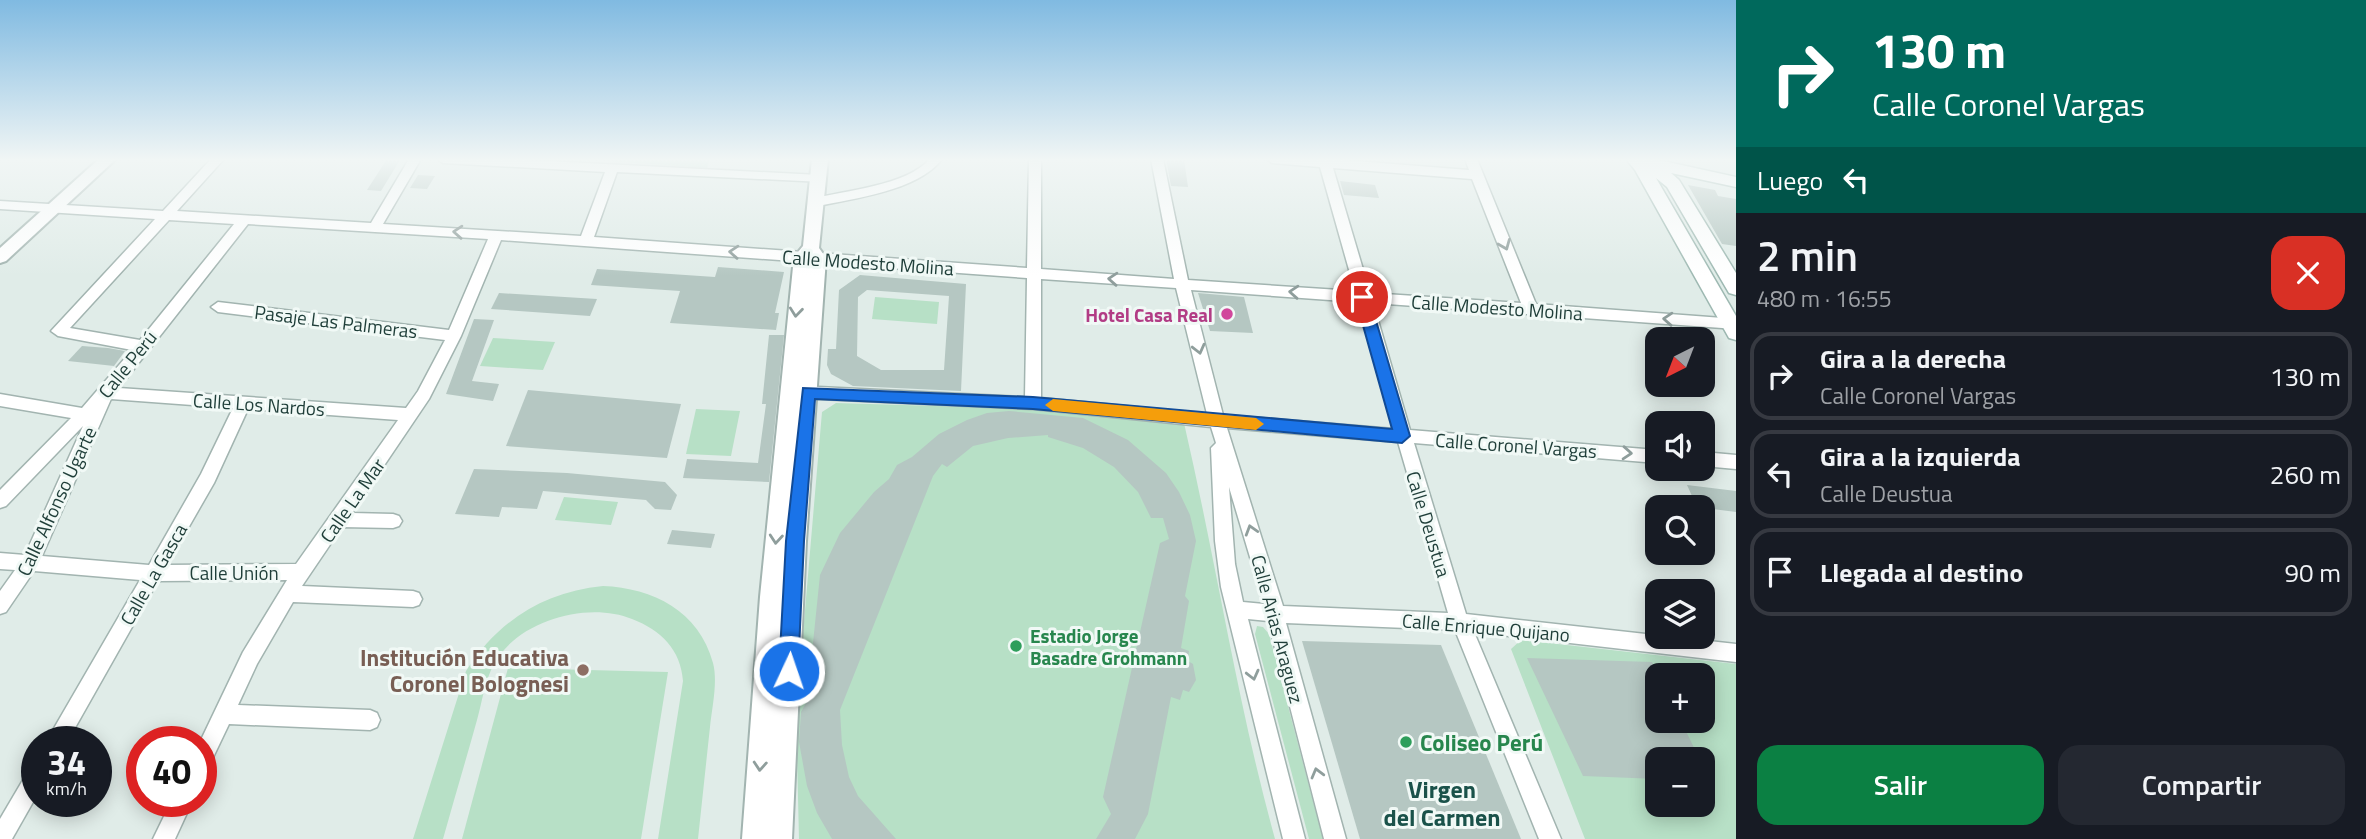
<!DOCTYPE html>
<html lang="es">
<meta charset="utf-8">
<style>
body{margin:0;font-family:"Titillium Web",sans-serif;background:#242831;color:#f1f3f6;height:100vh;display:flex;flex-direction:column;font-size:26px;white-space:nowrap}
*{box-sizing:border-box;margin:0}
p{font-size:23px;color:#9ea1a6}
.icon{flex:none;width:38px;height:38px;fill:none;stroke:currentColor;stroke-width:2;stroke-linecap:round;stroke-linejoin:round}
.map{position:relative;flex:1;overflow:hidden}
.details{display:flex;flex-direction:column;background:#171b24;width:630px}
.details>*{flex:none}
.top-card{background:#00695c;color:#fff;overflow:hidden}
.needle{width:46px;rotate:222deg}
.tools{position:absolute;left:1645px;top:327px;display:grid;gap:14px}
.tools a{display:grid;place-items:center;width:70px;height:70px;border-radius:14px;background:#171b24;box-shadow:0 4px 18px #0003;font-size:35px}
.speed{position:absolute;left:21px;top:726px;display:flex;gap:14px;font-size:35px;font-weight:700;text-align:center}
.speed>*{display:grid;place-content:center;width:91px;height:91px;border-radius:50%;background:#171b24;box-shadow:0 4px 18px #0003;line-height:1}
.speed small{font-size:18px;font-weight:400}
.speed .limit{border:10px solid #d22;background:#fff;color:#111}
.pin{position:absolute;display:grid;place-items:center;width:60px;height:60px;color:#fff;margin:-30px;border:4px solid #fff;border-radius:50%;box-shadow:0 2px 7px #0007}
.me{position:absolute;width:77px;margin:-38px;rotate:3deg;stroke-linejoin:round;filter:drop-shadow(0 0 5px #0008)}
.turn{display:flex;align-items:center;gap:24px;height:147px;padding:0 21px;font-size:32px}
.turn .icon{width:91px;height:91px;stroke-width:2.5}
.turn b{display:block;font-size:49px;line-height:60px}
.then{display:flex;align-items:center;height:66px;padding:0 21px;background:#0003;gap:14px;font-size:26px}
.round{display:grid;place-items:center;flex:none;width:74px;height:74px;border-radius:21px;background:#242831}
.summary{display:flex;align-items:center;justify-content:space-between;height:119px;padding:0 21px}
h1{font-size:42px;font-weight:600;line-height:52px}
.cta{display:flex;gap:14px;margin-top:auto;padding:14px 21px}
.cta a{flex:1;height:80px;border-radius:21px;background:#0b8043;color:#fff;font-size:28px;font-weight:600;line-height:80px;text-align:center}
.cta a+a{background:#242831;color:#f1f3f6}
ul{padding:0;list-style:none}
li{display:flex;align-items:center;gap:21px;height:88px;margin:0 14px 10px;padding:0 7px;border:4px solid #363941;border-radius:21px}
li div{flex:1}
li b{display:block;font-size:26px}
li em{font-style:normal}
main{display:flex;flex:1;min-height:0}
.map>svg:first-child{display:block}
.green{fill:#b7e0c6;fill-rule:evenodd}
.building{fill:#b5c7c2;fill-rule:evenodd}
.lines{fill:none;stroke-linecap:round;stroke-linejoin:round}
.minor-casing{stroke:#a2b4b0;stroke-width:3}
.tertiary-casing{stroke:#a2b4b0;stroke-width:4}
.secondary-casing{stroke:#9eb9b2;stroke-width:3}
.minor{fill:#fff;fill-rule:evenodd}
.tertiary{fill:#fff;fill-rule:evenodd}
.secondary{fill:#fff;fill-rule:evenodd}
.oneway{stroke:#8f9e9c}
.route{fill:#1a73e8;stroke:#114b97;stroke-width:2}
.slow{fill:#f59e0b}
.hotel-dot{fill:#d1479c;stroke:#f1f9f6;stroke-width:2.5}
.leisure-dot{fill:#2e9e5b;stroke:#f1f9f6;stroke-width:2.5}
.education-dot{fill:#8d6e63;stroke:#f1f9f6;stroke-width:2.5}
.labels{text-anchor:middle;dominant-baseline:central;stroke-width:6;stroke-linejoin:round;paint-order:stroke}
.street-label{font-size:19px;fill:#1f3e39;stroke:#f1f9f6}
.hotel-label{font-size:19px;font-weight:bold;fill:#b23c85;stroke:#f1f9f6;text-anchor:end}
.leisure-label{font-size:19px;font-weight:bold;fill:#27864d;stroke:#f1f9f6;text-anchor:start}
.near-education-label{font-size:23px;font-weight:bold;fill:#785e54;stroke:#f1f9f6;text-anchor:end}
.near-leisure-label{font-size:23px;font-weight:bold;fill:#27864d;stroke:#f1f9f6;text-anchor:start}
.near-neighbourhood-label{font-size:24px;font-weight:bold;fill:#1a524a;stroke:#f1f9f6}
</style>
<main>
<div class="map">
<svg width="1736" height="839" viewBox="0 0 1736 839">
<rect width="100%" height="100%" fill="#e0ece8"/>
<g class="green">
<polygon points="606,159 710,159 707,168 605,161"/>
<polygon points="875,297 939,302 937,324 872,319"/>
<polygon points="493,338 555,342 543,370 480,366"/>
<path d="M836 403 1035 409 1184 423C1216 561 1237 702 1275 839H799L796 715 822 412Z"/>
<polygon points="696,409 740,411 731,456 686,454"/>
<polygon points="564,497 618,502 611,525 555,520"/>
<path d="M603 586C653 588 699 611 713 663 718 682 712 707 710 727 706 764 702 802 698 839H658L683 681C681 650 661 630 632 619 588 601 518 620 494 664 485 680 482 702 477 720 466 760 454 799 443 839H413L466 671C498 621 543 592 603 586Z"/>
<polygon points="1257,626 1263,627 1269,634 1323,839 1309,839 1255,634"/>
<path d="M1521 640 1736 664V839H1585L1511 649ZM1657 676H1703V721H1657ZM1657 760H1703V805H1657Z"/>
<polygon points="508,668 668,672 641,839 462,839"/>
</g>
<g class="building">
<polygon points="387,159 400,160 381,191 367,190"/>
<polygon points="1166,159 1184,159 1188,187 1171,186"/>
<polygon points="418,175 435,176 427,189 410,188"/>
<polygon points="1340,181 1375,185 1379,198 1344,195"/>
<polygon points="1688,185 1715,190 1718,196 1736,199 1736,246 1722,244"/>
<polygon points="718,267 784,272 775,313 779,313 776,330 670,323 680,291 591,285 597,269 715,277"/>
<path d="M860 275 966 284 961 391 853 386 831 374 827 365 828 349H836L839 290ZM867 290 949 296 944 370H881L857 356 858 297Z"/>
<polygon points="499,293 597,299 590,316 491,309"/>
<polygon points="1198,293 1244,297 1253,333 1210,331"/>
<polygon points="474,319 494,320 472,381 499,384 493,401 446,394"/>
<polygon points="769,335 784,335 769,482 683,478 687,459 758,463 766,404 762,404"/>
<polygon points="82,346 108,348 125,351 114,366 68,361"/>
<polygon points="528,390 681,404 667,458 506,446"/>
<polygon points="1009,411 1083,418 1128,440 1166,473 1179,492 1190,515 1196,541 1185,596 1189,601 1181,648 1189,651 1188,661 1193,664 1196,680 1189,692 1183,690 1180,700 1171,697 1148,814 1135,839 1096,839 1111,814 1103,797 1160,543 1169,539 1163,518 1151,518 1138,492 1114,467 1083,448 1048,437 1048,435 1008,438 973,446 947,467 942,464 933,476 840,710 842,745 849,777 858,796 896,839 832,839 817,813 807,786 799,742 801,712 807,701 820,575 840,533 874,492 889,479 897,465 912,457 939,434 967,420 987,413"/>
<polygon points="474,469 567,473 665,482 677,495 671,510 655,509 646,500 543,491 537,509 502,507 499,517 455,514"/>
<polygon points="1687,485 1736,491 1736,512 1697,507"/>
<polygon points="672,530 715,534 711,548 667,544"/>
<polygon points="1302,641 1441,645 1521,839 1360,839"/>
<polygon points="1527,658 1652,662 1657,672 1657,721 1681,721 1700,760 1657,760 1657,779 1583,776"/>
</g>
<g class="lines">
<defs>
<g id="minor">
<path d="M211 159H224L177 211 371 223 409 159H421L383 224 581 236 605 172 443 163 437 159H507L819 175 823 176V182L617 172 594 237 1027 268 1029 159H1041V269L1174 279 1151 159H1163L1188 280 1355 291 1320 167 1272 163 1266 159H1330L1469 170 1465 159H1477L1536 304 1736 319V329L1373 303 1410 430 1657 450V463L1414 443 1466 614 1736 644V662L1474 632 1561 839H1539L1455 630 1286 623 1346 839H1324L1268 621 1248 619 1305 839H1283L1221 587 1215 541 1211 448 1216 443 1211 427 1033 409 798 398 790 392 798 386 1025 397 1027 278 501 240 461 336 429 399 352 513 393 514 399 516 402 521 399 526 393 528 342 527 302 586 413 591 419 593 422 599 419 605 413 607 293 602 257 664 238 705 370 710 377 713 380 720 377 727 370 730 229 724 208 768 201 771 200 742 243 652 287 580 158 581 67 742H46L140 580 34 571 6 612 0 614V591L15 570 0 569V553L25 555 83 426 6 506 0 508V490L71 418 0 406V394L82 408 132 350 58 336 51 331 155 219 0 209V201L163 211ZM1333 168 1472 179 1521 303 1370 293ZM169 220 234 224 140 340 70 328ZM248 224 488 239 449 330 218 302 211 307 218 312 445 340 418 391 406 408 119 388ZM1041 279 1176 288 1207 414 1041 398ZM1191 290 1358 302 1394 429 1223 415ZM111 399 233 408 201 474 149 565 42 556ZM248 409 398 420 296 564 167 565 214 483ZM1227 428 1398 442 1448 613 1283 606ZM1229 487 1264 604 1243 602 1235 564Z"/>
<path d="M930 159H942C919 190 854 199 817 206L811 202 812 199C846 190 906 186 930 159Z"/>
<polygon points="1703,452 1736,455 1736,469 1703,466"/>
<polygon points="37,765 37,795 12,839 0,839 0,819 30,768"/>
<polygon points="171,802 192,802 175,839 153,839"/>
</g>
<g id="tertiary">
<polygon points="99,159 116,159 6,261 0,263 0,248"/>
<polygon points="812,159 828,159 819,248 826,258 806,541 792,839 742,839 760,597 794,257 803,246"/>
</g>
<polygon id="secondary" points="1626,159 1654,159 1736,177 1736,187 1671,173 1679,180 1736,273 1736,295 1729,293 1667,187 1656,178 1736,316 1736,340 1729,338 1635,170"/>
</defs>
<use href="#minor" class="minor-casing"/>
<use href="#tertiary" class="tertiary-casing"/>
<use href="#secondary" class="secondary-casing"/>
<use href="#minor" class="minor"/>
<use href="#tertiary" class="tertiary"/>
<use href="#secondary" class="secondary"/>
</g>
<defs><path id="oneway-chevron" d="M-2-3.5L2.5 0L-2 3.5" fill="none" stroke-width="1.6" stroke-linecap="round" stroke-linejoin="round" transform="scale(1.75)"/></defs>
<g class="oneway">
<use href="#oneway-chevron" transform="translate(458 232) rotate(-176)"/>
<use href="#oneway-chevron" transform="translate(1505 245) rotate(68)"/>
<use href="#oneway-chevron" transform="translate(734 252) rotate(-176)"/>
<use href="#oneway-chevron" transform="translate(1113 279) rotate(-176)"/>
<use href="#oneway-chevron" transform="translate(1294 292) rotate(-176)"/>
<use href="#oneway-chevron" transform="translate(796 312) rotate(96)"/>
<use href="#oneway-chevron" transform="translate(1668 319) rotate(-176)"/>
<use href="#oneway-chevron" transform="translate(1199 349) rotate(76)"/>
<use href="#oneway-chevron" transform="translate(1627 453) rotate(4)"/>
<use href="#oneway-chevron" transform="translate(1251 530) rotate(-107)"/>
<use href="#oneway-chevron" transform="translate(776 539) rotate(95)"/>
<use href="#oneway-chevron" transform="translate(1253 675) rotate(76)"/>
<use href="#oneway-chevron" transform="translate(760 766) rotate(94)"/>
<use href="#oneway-chevron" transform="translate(1317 773) rotate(-105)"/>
</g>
<linearGradient id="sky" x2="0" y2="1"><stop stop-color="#80bae1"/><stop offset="0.58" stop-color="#f1f6f5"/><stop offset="1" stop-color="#f1f6f5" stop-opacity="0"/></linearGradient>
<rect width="1736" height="276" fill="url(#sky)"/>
<polygon class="route" points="1362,292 1369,297 1410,436 1402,443 1033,409 815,399 804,541 798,671 796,677 789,680 782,677 779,671 786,541 803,388 1033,397 1392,429 1355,297"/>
<polygon class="slow" points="1053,399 1256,418 1264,424 1256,430 1053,411 1045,405"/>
<circle class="hotel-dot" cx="1227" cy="314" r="7"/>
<g class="leisure-dot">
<circle cx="1016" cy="646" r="7"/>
<circle cx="1406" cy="742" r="7"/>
</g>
<circle class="education-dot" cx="583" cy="670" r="7"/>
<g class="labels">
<g class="street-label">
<text transform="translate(868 262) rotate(4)">Calle Modesto Molina</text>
<text transform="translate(1497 307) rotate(4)">Calle Modesto Molina</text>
<text transform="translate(336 321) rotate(7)">Pasaje Las Palmeras</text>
<text transform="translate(127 364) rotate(-51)">Calle Perú</text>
<text transform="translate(259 404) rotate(4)">Calle Los Nardos</text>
<text transform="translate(1516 445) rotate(4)">Calle Coronel Vargas</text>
<text transform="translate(352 500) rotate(-55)">Calle La Mar</text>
<text transform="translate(56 501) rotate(-65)">Calle Alfonso Ugarte</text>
<text transform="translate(1429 524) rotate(73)">Calle Deustua</text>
<text x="234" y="572">Calle Unión</text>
<text transform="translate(153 574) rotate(-60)">Calle La Gasca</text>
<text transform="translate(1486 627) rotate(5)">Calle Enrique Quijano</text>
<text transform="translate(1278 629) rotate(75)">Calle Arias Araguez</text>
</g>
<g class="hotel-label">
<text x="1213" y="314">Hotel Casa Real</text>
</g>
<g class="leisure-label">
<text x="1030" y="635">Estadio Jorge<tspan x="1030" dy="22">Basadre Grohmann</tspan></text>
</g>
<g class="near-education-label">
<text x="569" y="657">Institución Educativa<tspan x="569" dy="26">Coronel Bolognesi</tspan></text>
</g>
<g class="near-leisure-label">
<text x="1420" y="742">Coliseo Perú</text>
</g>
<g class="near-neighbourhood-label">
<text x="1442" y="789">Virgen<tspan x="1442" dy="28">del Carmen</tspan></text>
</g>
</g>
</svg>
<div class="tools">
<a><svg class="needle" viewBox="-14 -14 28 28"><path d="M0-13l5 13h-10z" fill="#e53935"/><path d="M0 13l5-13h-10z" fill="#9ea1a6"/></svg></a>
<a><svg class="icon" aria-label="sound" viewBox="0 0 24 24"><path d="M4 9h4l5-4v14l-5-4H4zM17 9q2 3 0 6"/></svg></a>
<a><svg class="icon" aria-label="search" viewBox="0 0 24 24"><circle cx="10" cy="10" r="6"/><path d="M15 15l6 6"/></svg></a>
<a><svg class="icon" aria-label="layers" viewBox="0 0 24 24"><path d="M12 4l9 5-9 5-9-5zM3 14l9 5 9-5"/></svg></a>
<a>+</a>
<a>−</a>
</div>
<div class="speed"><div>34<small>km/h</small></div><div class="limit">40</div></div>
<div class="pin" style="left:1362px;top:297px;background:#d93025"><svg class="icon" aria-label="arrive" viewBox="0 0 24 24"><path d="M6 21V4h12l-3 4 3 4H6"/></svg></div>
<svg class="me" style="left:789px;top:671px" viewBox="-20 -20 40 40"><circle r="17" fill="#1a73e8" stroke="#fff" stroke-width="3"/><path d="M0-11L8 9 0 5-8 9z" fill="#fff"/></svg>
</div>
<section class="details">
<div class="top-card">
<div class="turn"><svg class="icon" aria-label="right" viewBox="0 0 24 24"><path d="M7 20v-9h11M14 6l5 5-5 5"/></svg><div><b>130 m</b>Calle Coronel Vargas</div></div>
<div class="then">Luego<svg class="icon" aria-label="left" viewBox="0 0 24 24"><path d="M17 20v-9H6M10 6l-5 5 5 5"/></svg></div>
</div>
<div class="summary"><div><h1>2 min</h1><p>480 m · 16:55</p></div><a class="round" style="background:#d93025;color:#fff"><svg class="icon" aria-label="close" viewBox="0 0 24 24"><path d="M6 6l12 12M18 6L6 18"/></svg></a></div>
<ul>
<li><svg class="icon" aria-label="right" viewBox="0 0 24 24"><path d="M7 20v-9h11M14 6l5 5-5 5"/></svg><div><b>Gira a la derecha</b><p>Calle Coronel Vargas</p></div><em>130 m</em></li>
<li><svg class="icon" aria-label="left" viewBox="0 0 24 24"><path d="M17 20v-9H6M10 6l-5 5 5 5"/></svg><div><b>Gira a la izquierda</b><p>Calle Deustua</p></div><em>260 m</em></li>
<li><svg class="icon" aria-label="arrive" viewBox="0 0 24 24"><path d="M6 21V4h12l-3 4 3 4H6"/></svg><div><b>Llegada al destino</b></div><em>90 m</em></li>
</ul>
<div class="cta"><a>Salir</a><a>Compartir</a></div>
</section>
</main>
